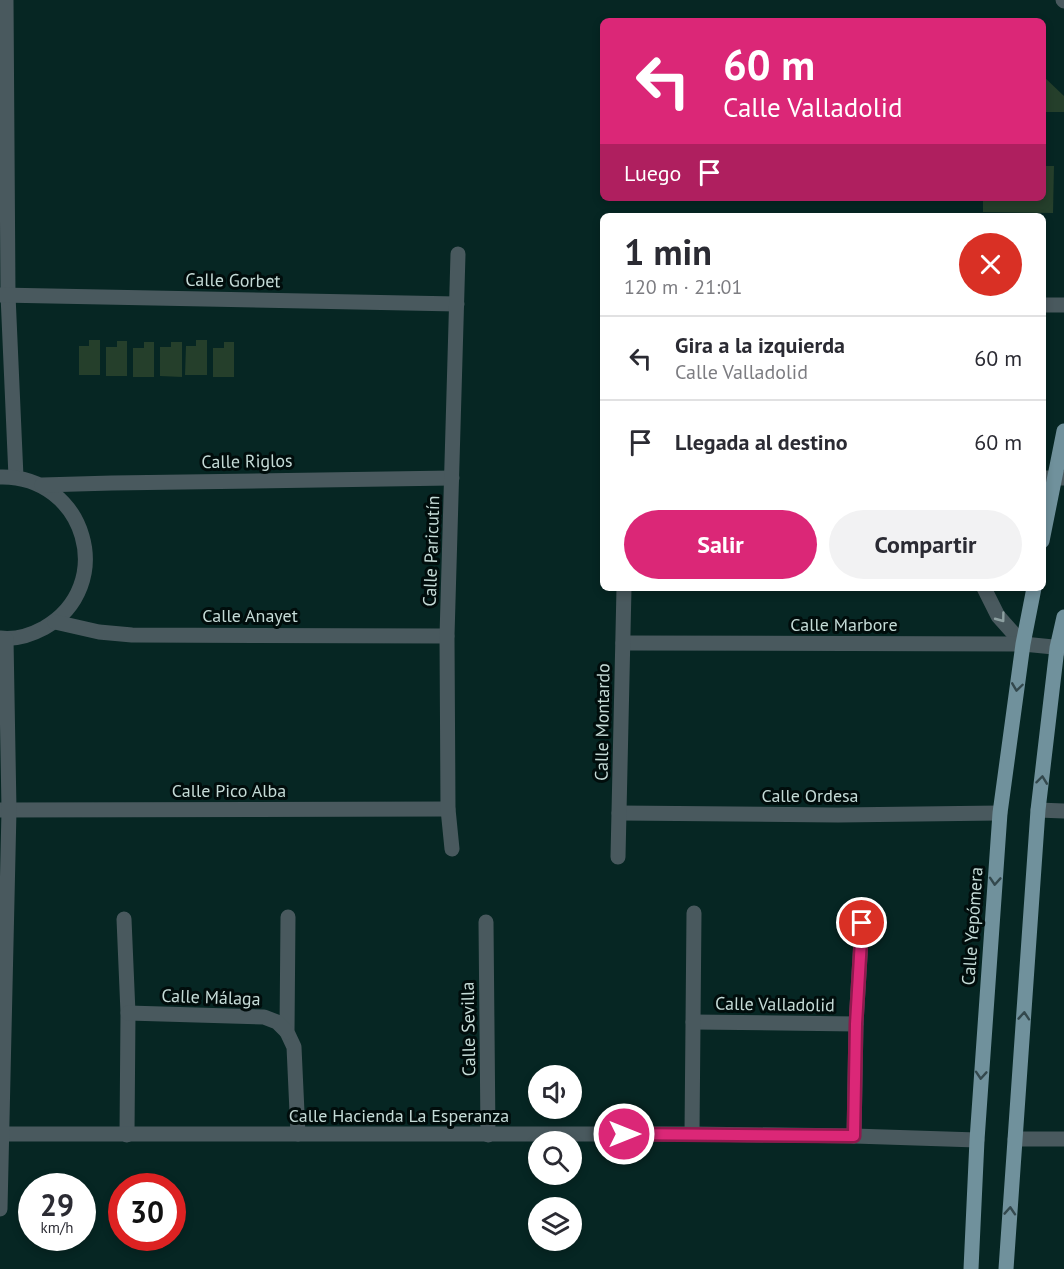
<!DOCTYPE html>
<html lang="es">
<meta charset="utf-8">
<style>
body{margin:0;font-family:"PT Sans",sans-serif;background:#f2f2f3;color:#2b2b33;height:100vh;display:flex;flex-direction:column;font-size:22px;white-space:nowrap}
*{box-sizing:border-box;margin:0}
p{font-size:20px;color:#7c7c81}
.icon{flex:none;width:33px;height:33px;fill:none;stroke:currentColor;stroke-width:2;stroke-linecap:round;stroke-linejoin:round}
.map{position:relative;flex:1;overflow:hidden}
.drawer{position:absolute;left:600px;top:213px;width:446px;height:378px;display:flex;flex-direction:column;background:#fff;border-radius:9px;box-shadow:0 3px 9px #0003}
.drawer>*{flex:none}
.hud{position:absolute;left:600px;top:18px;width:446px;height:183px;border-radius:9px;box-shadow:0 3px 9px #0003;background:#db2777;color:#fff;overflow:hidden}
.fabs{position:absolute;left:528px;top:1065px;display:grid;gap:12px}
.fabs a{display:grid;place-items:center;width:54px;height:54px;border-radius:50%;background:#fff;box-shadow:0 3px 9px #0003;font-size:30px}
.speed{position:absolute;left:18px;top:1173px;display:flex;gap:12px;font-size:30px;font-weight:700;text-align:center}
.speed>*{display:grid;place-content:center;width:78px;height:78px;border-radius:50%;background:#fff;box-shadow:0 3px 9px #0003;line-height:1}
.speed small{font-size:15px;font-weight:400}
.speed .limit{border:9px solid #d22;background:#fff;color:#111}
.pin{position:absolute;display:grid;place-items:center;width:51px;height:51px;color:#fff;margin:-26px;border:3px solid #fff;border-radius:50%;box-shadow:0 2px 6px #0007}
.me{position:absolute;width:66px;margin:-33px;rotate:90deg;stroke-linejoin:round;filter:drop-shadow(0 0 4px #0008)}
.turn{display:flex;align-items:center;gap:21px;height:126px;padding:0 24px;font-size:27px}
.turn .icon{width:78px;height:78px;stroke-width:2.5}
.turn b{display:block;font-size:42px;line-height:51px}
.then{display:flex;align-items:center;height:57px;padding:0 24px;background:#0003;gap:12px;font-size:22px}
.round{display:grid;place-items:center;flex:none;width:63px;height:63px;border-radius:32px;background:#f2f2f3}
.summary{display:flex;align-items:center;justify-content:space-between;height:102px;padding:0 24px}
h1{font-size:36px;font-weight:600;line-height:45px}
.primary-button{display:flex;gap:12px;margin-top:auto;padding:12px 24px}
.primary-button a{flex:1;height:69px;border-radius:36px;background:#db2777;color:#fff;font-size:24px;font-weight:600;line-height:69px;text-align:center}
.primary-button a+a{background:#f2f2f3;color:#2b2b33}
ul{padding:0;list-style:none}
li{display:flex;align-items:center;gap:18px;height:84px;padding:0 24px;border-top:2px solid #e1e1e2}
li div{flex:1}
li b{display:block;font-size:22px}
li em{font-style:normal}
.map>svg:first-child{display:block}
.building{fill:#253f2b}
.lines{fill:none;stroke-linecap:round;stroke-linejoin:round}
.minor{stroke:#49595e;stroke-width:15}
.major{stroke:#70919c;stroke-width:15}
.oneway{stroke:#8da0a1}
.oneway2{stroke:#33484d}
.route-casing{stroke:#8e194d;stroke-width:15}
.route{stroke:#db2777;stroke-width:10}
.labels{text-anchor:middle;dominant-baseline:central;stroke-width:6;stroke-linejoin:round;paint-order:stroke}
.street-label{font-size:18px;fill:#c5dbd7;stroke:#010d0c}
</style>
<div class="map">
<svg width="1064" height="1269" viewBox="0 0 1064 1269">
<rect width="100%" height="100%" fill="#062623"/>
<g class="building">
<polygon points="1042,75 1064,96 1064,112 1042,112"/>
<polygon points="1042,166 1054,166 1053,213 983,212 983,198 1042,198"/>
<polygon points="89,340 100,340 100,375 79,375 79,346 89,346"/>
<polygon points="196,340 207,340 207,375 185,375 186,346 196,346"/>
<polygon points="117,341 127,341 127,376 106,376 106,347 117,347"/>
<polygon points="144,342 154,342 154,377 133,377 133,348 144,348"/>
<polygon points="171,342 182,342 182,377 160,376 160,347 171,347"/>
<polygon points="224,342 234,342 234,377 213,377 213,348 224,348"/>
</g>
<g class="lines">
<g class="minor">
<polyline points="6,0 8,295 16,477"/>
<polyline points="1063,0 1064,1"/>
<polyline points="0,295 457,304"/>
<polyline points="1042,305 1064,305"/>
<path d="M0 477C86 475 118 586 44 628 31 635 15 640 0 638"/>
<polyline points="1042,478 1064,478"/>
<polyline points="42,485 112,483 452,478"/>
<polyline points="984,588 998,616 1023,644"/>
<polyline points="55,622 99,632 132,635 447,636"/>
<polyline points="623,643 1023,644 1064,648"/>
<polyline points="0,810 448,809"/>
<polyline points="1038,810 1064,811"/>
<polyline points="619,813 838,815 1000,813"/>
<polyline points="452,849 448,809 447,636 458,254"/>
<polyline points="618,857 624,588"/>
<polyline points="288,917 287,1032 294,1047 298,1134"/>
<polyline points="124,919 128,1013 127,1135"/>
<polyline points="486,922 488,1135"/>
<polyline points="128,1013 264,1017 277,1022 287,1032"/>
<polyline points="693,1022 856,1024"/>
<polyline points="0,1134 692,1134 854,1136 977,1140"/>
<polyline points="692,1134 694,913"/>
<polyline points="854,1136 856,1024 862,923"/>
<polyline points="1015,1139 1064,1139"/>
<polyline points="0,1209 9,810 6,639"/>
</g>
<g class="major">
<polyline points="1042,541 1064,431"/>
<polyline points="971,1269 977,1140 1000,813 1023,644 1034,588"/>
<polyline points="1006,1269 1038,810 1057,648 1064,617"/>
</g>
</g>
<defs><path id="oneway-chevron" d="M-2-3.5L2.5 0L-2 3.5" fill="none" stroke-width="1.6" stroke-linecap="round" stroke-linejoin="round" transform="scale(1.5)"/></defs>
<use class="oneway" href="#oneway-chevron" transform="translate(1001 618) rotate(53)"/>
<g class="oneway2">
<use href="#oneway-chevron" transform="translate(1017 687) rotate(98)"/>
<use href="#oneway-chevron" transform="translate(1042 780) rotate(-83)"/>
<use href="#oneway-chevron" transform="translate(995 881) rotate(94)"/>
<use href="#oneway-chevron" transform="translate(1024 1016) rotate(-86)"/>
<use href="#oneway-chevron" transform="translate(981 1075) rotate(94)"/>
<use href="#oneway-chevron" transform="translate(1010 1211) rotate(-86)"/>
</g>
<g class="lines">
<defs>
<polyline id="route" points="624,1134 854,1136 856,1024 862,923"/>
</defs>
<use href="#route" class="route-casing"/>
<use href="#route" class="route"/>
</g>
<g class="labels">
<g class="street-label">
<text transform="translate(233 280) rotate(1)">Calle Gorbet</text>
<text transform="translate(247 461) rotate(-1)">Calle Riglos</text>
<text transform="translate(431 551) rotate(-88)">Calle Paricutín</text>
<text x="250" y="615">Calle Anayet</text>
<text x="844" y="624">Calle Marbore</text>
<text transform="translate(602 722) rotate(-89)">Calle Montardo</text>
<text x="229" y="790">Calle Pico Alba</text>
<text x="810" y="795">Calle Ordesa</text>
<text transform="translate(972 926) rotate(-86)">Calle Yepómera</text>
<text transform="translate(211 997) rotate(2)">Calle Málaga</text>
<text transform="translate(775 1004) rotate(1)">Calle Valladolid</text>
<text transform="translate(468 1029) rotate(-91)">Calle Sevilla</text>
<text x="399" y="1115">Calle Hacienda La Esperanza</text>
</g>
</g>
</svg>
<div class="fabs">
<a><svg class="icon" aria-label="sound" viewBox="0 0 24 24"><path d="M4 9h4l5-4v14l-5-4H4zM17 9q2 3 0 6"/></svg></a>
<a><svg class="icon" aria-label="search" viewBox="0 0 24 24"><circle cx="10" cy="10" r="6"/><path d="M15 15l6 6"/></svg></a>
<a><svg class="icon" aria-label="layers" viewBox="0 0 24 24"><path d="M12 4l9 5-9 5-9-5zM3 14l9 5 9-5"/></svg></a>
</div>
<div class="speed"><div>29<small>km/h</small></div><div class="limit">30</div></div>
<div class="pin" style="left:862px;top:923px;background:#d93025"><svg class="icon" aria-label="arrive" viewBox="0 0 24 24"><path d="M6 21V4h12l-3 4 3 4H6"/></svg></div>
<svg class="me" style="left:624px;top:1134px" viewBox="-20 -20 40 40"><circle r="17" fill="#db2777" stroke="#fff" stroke-width="3"/><path d="M0-11L8 9 0 5-8 9z" fill="#fff"/></svg>
<div class="hud">
<div class="turn"><svg class="icon" aria-label="left" viewBox="0 0 24 24"><path d="M17 20v-9H6M10 6l-5 5 5 5"/></svg><div><b>60 m</b>Calle Valladolid</div></div>
<div class="then">Luego<svg class="icon" aria-label="arrive" viewBox="0 0 24 24"><path d="M6 21V4h12l-3 4 3 4H6"/></svg></div>
</div>
<section class="drawer">
<div class="summary"><div><h1>1 min</h1><p>120 m · 21:01</p></div><a class="round" style="background:#d93025;color:#fff"><svg class="icon" aria-label="close" viewBox="0 0 24 24"><path d="M6 6l12 12M18 6L6 18"/></svg></a></div>
<ul>
<li><svg class="icon" aria-label="left" viewBox="0 0 24 24"><path d="M17 20v-9H6M10 6l-5 5 5 5"/></svg><div><b>Gira a la izquierda</b><p>Calle Valladolid</p></div><em>60 m</em></li>
<li><svg class="icon" aria-label="arrive" viewBox="0 0 24 24"><path d="M6 21V4h12l-3 4 3 4H6"/></svg><div><b>Llegada al destino</b></div><em>60 m</em></li>
</ul>
<div class="primary-button"><a>Salir</a><a>Compartir</a></div>
</section>
</div>
